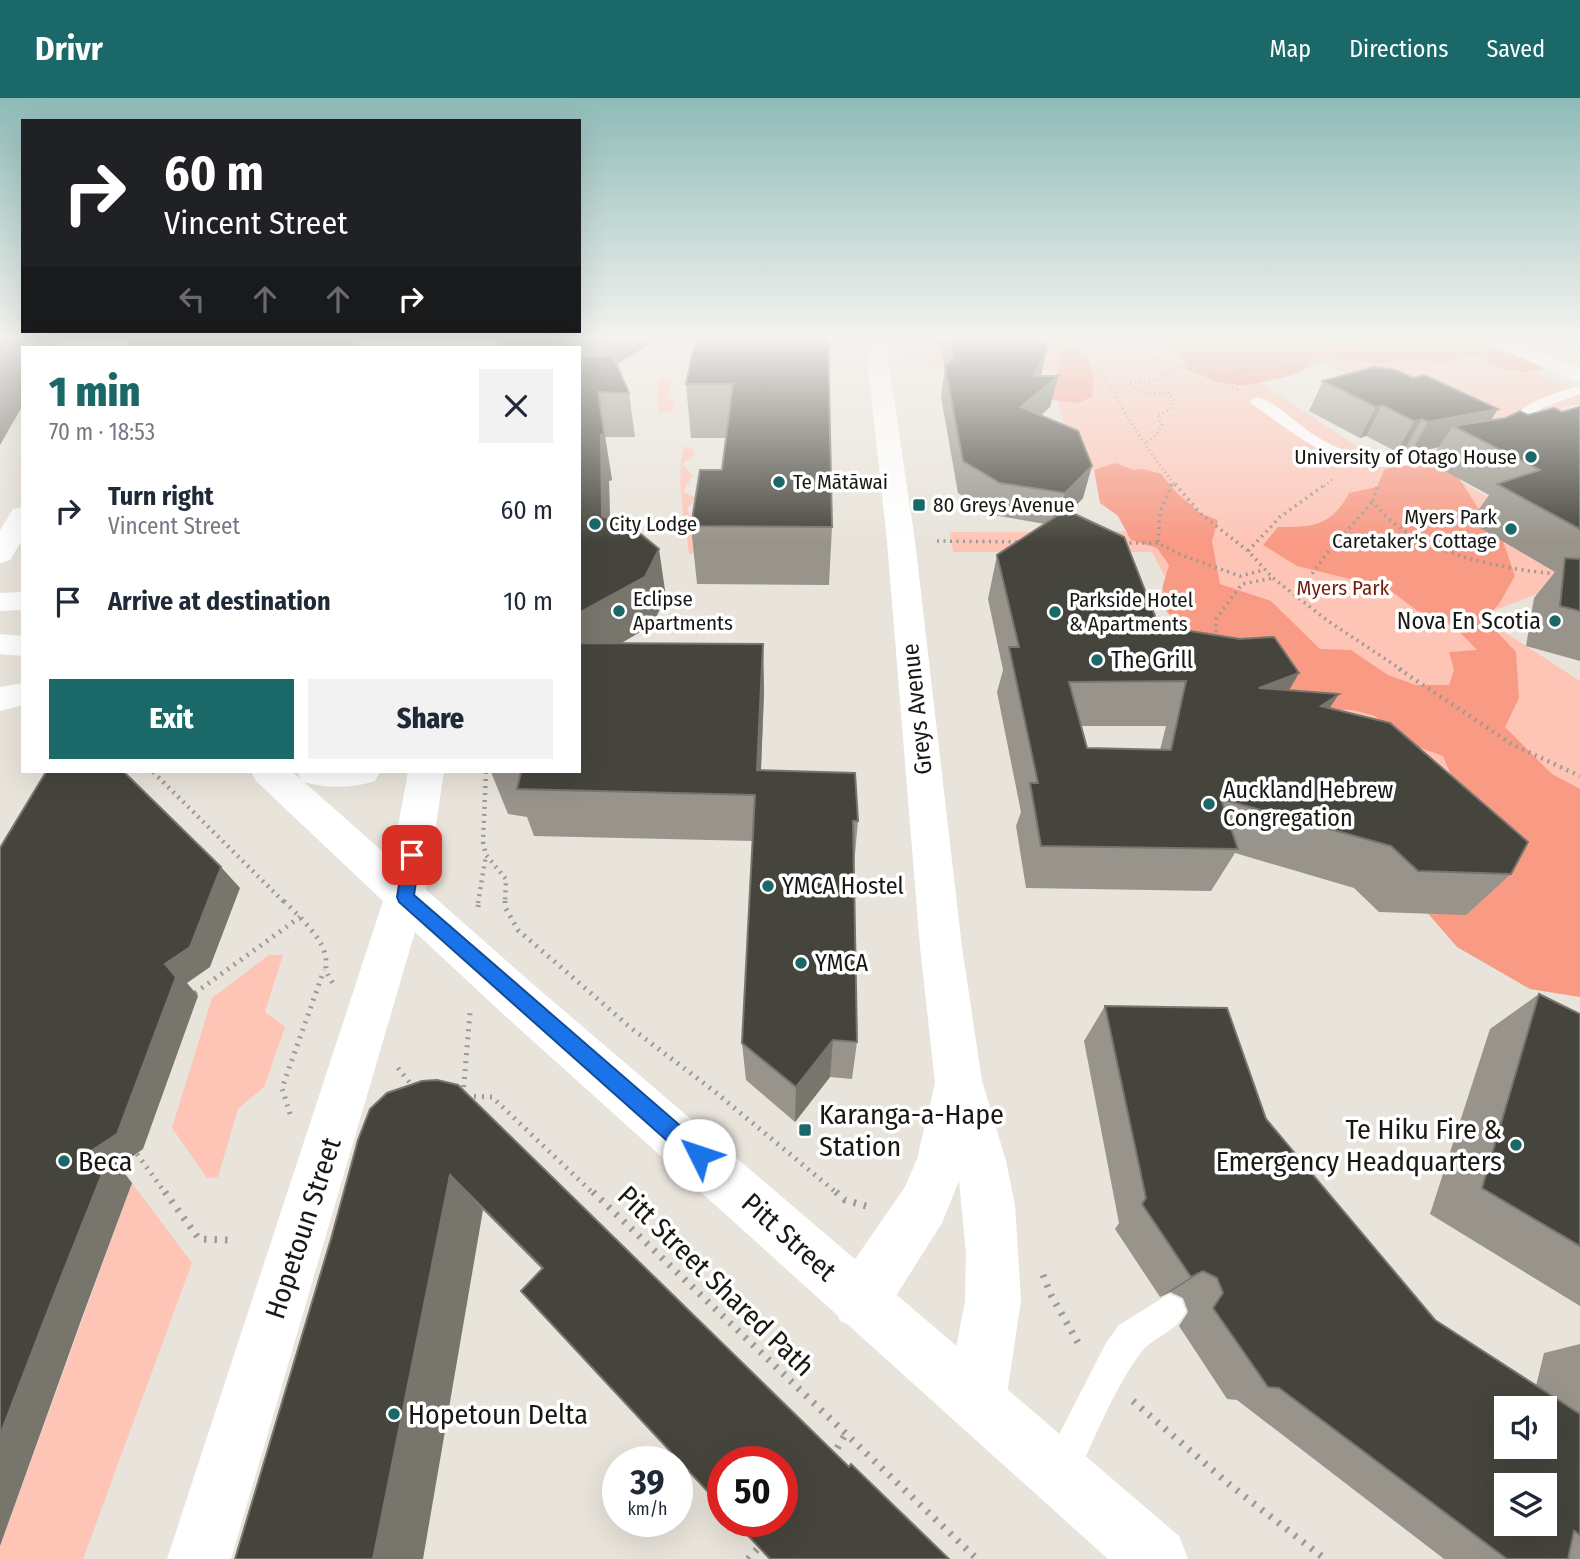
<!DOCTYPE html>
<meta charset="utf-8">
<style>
body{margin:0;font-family:"Fira Sans Condensed",sans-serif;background:#f2f2f3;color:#1f2937;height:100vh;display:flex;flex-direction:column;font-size:26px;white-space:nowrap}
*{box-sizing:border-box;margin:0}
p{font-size:23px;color:#747a83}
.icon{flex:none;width:38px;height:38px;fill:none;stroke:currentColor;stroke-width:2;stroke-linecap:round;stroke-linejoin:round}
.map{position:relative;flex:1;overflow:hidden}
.drawer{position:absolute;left:21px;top:248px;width:560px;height:427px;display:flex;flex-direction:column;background:#fff;border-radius:0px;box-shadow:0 7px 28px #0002}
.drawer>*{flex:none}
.hud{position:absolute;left:21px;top:21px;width:560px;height:214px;border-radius:0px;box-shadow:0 7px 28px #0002;background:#202124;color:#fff;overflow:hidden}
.fabs{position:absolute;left:1494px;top:1298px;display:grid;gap:14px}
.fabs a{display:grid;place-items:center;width:63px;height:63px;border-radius:0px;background:#fff;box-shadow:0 7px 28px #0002;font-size:35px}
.speed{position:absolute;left:602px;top:1348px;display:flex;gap:14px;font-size:35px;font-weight:700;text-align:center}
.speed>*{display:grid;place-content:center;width:91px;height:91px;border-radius:50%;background:#fff;box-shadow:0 7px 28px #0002;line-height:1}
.speed small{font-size:18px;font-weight:400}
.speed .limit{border:10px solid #d22;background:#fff;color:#111}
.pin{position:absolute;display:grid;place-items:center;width:60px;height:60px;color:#fff;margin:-30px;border-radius:14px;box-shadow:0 4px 10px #0006}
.me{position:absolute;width:77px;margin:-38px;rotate:311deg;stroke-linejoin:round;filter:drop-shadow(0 0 5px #0008)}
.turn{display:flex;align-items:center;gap:24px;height:147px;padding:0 28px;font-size:32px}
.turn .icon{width:91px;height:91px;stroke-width:2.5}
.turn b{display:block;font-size:49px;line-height:60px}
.lanes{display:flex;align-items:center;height:66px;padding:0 28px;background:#0003;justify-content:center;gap:35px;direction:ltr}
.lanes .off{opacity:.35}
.round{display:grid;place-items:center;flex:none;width:74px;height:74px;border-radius:0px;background:#f2f2f3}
.overview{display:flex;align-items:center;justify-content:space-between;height:119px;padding:0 28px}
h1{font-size:42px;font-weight:800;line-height:52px;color:#1b6869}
.cta{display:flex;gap:14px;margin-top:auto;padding:14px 28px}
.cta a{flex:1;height:80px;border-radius:0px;background:#1b6869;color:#fff;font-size:28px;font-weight:800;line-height:80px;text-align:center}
.cta a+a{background:#f2f2f3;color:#1f2937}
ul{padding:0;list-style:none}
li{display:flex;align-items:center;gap:21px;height:91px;padding:0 28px}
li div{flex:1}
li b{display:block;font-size:26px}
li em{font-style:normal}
header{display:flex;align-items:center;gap:42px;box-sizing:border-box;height:98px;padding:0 35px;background:#1b6869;color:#fff}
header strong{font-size:33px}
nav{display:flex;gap:38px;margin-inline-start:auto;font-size:24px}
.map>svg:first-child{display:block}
.green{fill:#fec5b7;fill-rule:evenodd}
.forest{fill:#f89a84}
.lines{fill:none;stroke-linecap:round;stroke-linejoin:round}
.path-far4{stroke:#9e9a93;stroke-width:2.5;stroke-dasharray:1 3.5;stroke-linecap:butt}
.path-far3{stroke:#9e9a93;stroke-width:3.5;stroke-dasharray:2 4.5;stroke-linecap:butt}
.path-far2{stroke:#9e9a93;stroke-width:4.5;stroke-dasharray:2 5;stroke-linecap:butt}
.path-far1{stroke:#9e9a93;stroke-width:5;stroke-dasharray:2 6;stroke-linecap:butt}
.path{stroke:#9e9a93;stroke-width:7;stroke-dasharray:2.5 8;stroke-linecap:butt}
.service{fill:#fff;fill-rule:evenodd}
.tertiary{fill:#fff;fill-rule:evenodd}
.secondary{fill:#fff;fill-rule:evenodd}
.primary{fill:#fff;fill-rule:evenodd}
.motorway{fill:#fff;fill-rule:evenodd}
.wall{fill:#98948c;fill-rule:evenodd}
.shaded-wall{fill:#77756c}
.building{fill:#46453d;stroke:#77756c;stroke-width:2;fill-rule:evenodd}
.route{fill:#1a73e8;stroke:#114b97;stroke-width:2}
.poi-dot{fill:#1b6869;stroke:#fff;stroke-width:2.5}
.labels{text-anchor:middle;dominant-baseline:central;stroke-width:7;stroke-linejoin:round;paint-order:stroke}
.far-poi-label{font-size:21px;fill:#191814;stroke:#fff;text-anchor:start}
.far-park-label{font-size:21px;fill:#711f0c;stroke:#fff}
.poi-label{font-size:24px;fill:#191814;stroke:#fff;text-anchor:start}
.street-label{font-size:24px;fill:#191814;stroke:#fff}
.near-poi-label{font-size:28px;fill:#191814;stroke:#fff;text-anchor:start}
.near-street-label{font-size:28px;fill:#191814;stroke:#fff}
</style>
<header>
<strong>Drivr</strong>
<nav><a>Map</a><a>Directions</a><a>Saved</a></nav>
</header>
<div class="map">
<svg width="1580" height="1461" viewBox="0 0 1580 1461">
<rect width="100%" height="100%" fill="#e9e4db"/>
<g class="green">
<path d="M1045 240H1320L1336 248 1457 240 1580 293V305L1546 315 1449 377 1568 444 1544 467 1571 483 1480 518 1580 583V816L1213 573 1152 454H953L950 434 1141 433 1068 339 1048 272 928 270 925 241 1046 245ZM1325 265 1469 337C1434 351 1393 365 1358 349L1257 282Z"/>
<polygon points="658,280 672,280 668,300 676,301 672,315 658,314"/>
<path d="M684 348 692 351 695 356 682 366 693 378 684 391 685 395 696 400 687 411 693 422 695 455 689 456C685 421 675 382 684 348Z"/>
<polygon points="269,857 283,857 265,914 285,929 264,989 238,1011 218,1079 207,1080 172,1030 212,900"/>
<polygon points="132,1085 192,1165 83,1461 0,1461 0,1448"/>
</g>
<g class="forest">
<polygon points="1036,240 1062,240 1069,248 1088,259 1093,279 1092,299 1078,305 1045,301 1049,287 1061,268 1058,254"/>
<polygon points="1177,240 1324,240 1344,244 1373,240 1491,240 1499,250 1544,264 1542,272 1522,274 1503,271 1480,259 1466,257 1454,262 1440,265 1415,262 1378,265 1320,259 1311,263 1304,272 1286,279 1244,288 1217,284 1189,272 1175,253 1173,245"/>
<path d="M1411 359 1448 363 1478 410 1502 440 1515 478 1499 506 1485 521 1516 554 1519 600 1505 629 1552 676 1580 691V899L1530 891 1457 849 1412 797 1463 706 1443 658 1410 646 1375 618 1353 612 1310 611 1203 554 1161 507 1163 487 1169 467 1157 450 1131 442 1118 418 1100 405 1094 372 1115 365 1134 372 1143 371 1161 376 1177 395 1200 415 1218 422 1212 443 1220 486 1271 503 1320 551 1351 552 1388 577 1416 587H1449L1454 572 1449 554 1477 552 1453 527 1416 512 1387 490 1297 468 1263 447 1278 429C1312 429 1331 429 1349 395L1377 389 1384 372Z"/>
</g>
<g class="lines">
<g class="path-far4">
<path d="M1094 240C1094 275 1152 359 1176 388"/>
<polyline points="907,256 947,256"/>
<path d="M1040 256C1121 255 1164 253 1238 292"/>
<polyline points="1325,264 1352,277"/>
<polyline points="1175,265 1191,244 1244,240"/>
<polyline points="1211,276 1281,272 1429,240"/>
<polyline points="1147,344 1156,337 1162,327 1157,317 1170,312 1174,303 1168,295 1143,296 1129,285 1155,283 1178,266"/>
<polyline points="1171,388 1173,384"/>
<polyline points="1324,388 1333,381"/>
</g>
<g class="path-far3">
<polyline points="1172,386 1160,414 1158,445 1181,457 1240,478 1264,472"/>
<polyline points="1175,386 1201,416 1248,453 1273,480 1328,523 1402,572"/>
<path d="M1377 389 1373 403C1407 453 1499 471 1557 476"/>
<polyline points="937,443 1023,444"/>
<polyline points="1123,445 1158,445"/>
<polyline points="1248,453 1280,419 1326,386"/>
<polyline points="1297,497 1327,455 1373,403"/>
<polyline points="1216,541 1216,521 1242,486 1273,480"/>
</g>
<g class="path-far2">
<polyline points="1399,571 1513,647 1580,678"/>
<polyline points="153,674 285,805"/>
<polyline points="486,674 483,744 486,757 506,781 505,805"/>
<polyline points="478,805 486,757"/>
</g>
<g class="path-far1">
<path d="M284 803C295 814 320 838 324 853 329 868 321 868 333 885"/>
<polyline points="505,803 505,809 518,832 631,930 714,993 838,1096"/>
<polyline points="478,809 479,803"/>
<polyline points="195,895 300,819"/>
<polyline points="398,970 414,990"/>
<polyline points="463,997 470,915"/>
<polyline points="466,998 492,999 594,1096"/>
<polyline points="290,1016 282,990 324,872"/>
<polyline points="137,1056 166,1096"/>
</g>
<g class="path">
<polyline points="165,1094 199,1141 228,1142"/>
<polyline points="593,1094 977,1461"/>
<polyline points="836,1094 845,1102 866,1108"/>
<polyline points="1043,1177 1051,1197 1081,1250"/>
<polyline points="1133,1303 1230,1387 1325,1461"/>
<polyline points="832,1359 846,1335"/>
<polyline points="748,1461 761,1447"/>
</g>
<g class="service">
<path d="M1580 288V296L1542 310 1508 339H1498L1496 336C1518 308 1546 296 1580 288Z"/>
<path d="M1257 299C1276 304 1295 324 1311 335 1368 372 1401 358 1463 350L1470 354 1463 358C1438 362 1413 368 1387 369 1333 371 1294 335 1252 306L1250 303Z"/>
<path d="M1169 1196 1181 1201 1186 1213C1177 1235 1152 1238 1139 1257 1111 1296 1093 1345 1072 1388L1059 1393 1046 1388 1041 1375 1046 1362 1106 1245 1119 1227Z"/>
</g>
<g class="tertiary">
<polygon points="405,240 425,240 427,250 406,250"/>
<polygon points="865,240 885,240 915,443 962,849 982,983 1006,1063 1015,1107 1021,1203 1006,1303 997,1324 976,1333 955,1324 946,1303 965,1203 966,1155 959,1083 942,1125 880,1223 860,1231 840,1223 832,1203 840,1183 905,1089 917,1061 935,985 920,849 887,443"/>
<polygon points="408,674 444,674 425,799 419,811 405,816 391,811 385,799"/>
</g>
<g class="secondary">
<polygon points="1481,240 1508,240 1580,270 1580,285 1484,244"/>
<polygon points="23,494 23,512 0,513 0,495"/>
<polygon points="0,536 23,538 23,558 0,556"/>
<path d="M251 674H292L301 681 297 674H380L375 683C354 690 325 691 304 684L535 888 1179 1438 1188 1461H1108L503 916 415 834 231 1461H167L383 803 256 683Z"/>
</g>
<g class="primary">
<polygon points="96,240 116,240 111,250 91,250"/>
<polygon points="23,409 23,441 10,462 0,465 0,432 13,411"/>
</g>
<polygon class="motorway" points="23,585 23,607 0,613 0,589"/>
</g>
<g class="wall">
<polygon points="479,240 659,240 617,266 629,295 635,339 605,339 612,382 609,383 610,421 666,499 652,527 621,545 763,546 764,594 761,673 858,723 854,767 857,944 852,981 830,979 795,1024 746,982 742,945 753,743 534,738 527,719 508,716 491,674 579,674 579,250 499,243"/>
<polygon points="830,240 829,286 832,429 829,487 697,486 691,428 722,372 726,340 691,340 686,286"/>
<path d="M927 240H1042L1047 251 1041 278H1058L1050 309 1040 318 1083 400 1070 413 1159 528 1289 592 1330 610 1511 776 1466 817 1379 814 1354 790 1235 755 1211 793 1026 790 1016 728 1021 714 997 594 1003 572 988 501 997 457 1045 426 993 417 958 395 941 299 945 269 938 241H927ZM1081 628H1166L1160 652 1087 650Z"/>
<polygon points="1339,240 1367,240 1348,244"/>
<polygon points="1560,240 1580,240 1580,248"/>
<polygon points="1413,280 1498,311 1491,322 1562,314 1580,309 1580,563 1526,548 1534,500 1555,474 1470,424 1489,397 1430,365 1439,349 1411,355 1404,352 1397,354 1366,338 1360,340 1309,313 1323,283"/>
<polygon points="1539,896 1580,916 1580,1208 1430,1116 1490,931"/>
<polygon points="1105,908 1266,1021 1435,1222 1536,1288 1544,1255 1580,1246 1580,1461 1444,1461 1237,1302 1227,1301 1179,1228 1188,1214 1183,1200 1170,1194 1160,1199 1115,1131 1119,1125 1084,943"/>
<polygon points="370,1011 848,1368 851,1366 949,1461 542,1171 483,1112"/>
</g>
<g class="shaded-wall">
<polygon points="11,240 61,240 55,250 23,250 23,307 0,347 0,256"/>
<polygon points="356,240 357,240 361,250 356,250"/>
<polygon points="581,240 659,240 579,289 579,250 563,250"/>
<polygon points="1350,240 1367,240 1348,244"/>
<polygon points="1047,251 1040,281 1058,278 1050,309 1014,341 1021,309"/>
<polygon points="598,294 612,382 609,383 611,466 602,418"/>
<polygon points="1382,307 1366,338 1360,340 1376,309"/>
<polygon points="1498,311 1479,341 1453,328 1439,349 1411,355 1428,324"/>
<polygon points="1422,321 1404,352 1397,354 1414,323"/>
<polygon points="1092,368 1083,400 1056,428 1065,395"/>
<polygon points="659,451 666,499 652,527 579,570 579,515"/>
<polygon points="763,546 764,594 759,719 757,672"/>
<polygon points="1299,575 1273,620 1259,590"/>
<polygon points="1339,596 1309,641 1321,608"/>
<polygon points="221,769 240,790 210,869 187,885 198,898 143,1051 119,1068 132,1085 83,1217 0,1448 0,1337 91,1053 165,866"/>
<polygon points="833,942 830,979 795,1024 796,989"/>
<polygon points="450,1077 483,1112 423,1461 373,1461"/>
<polygon points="1203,1173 1170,1194 1160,1199 1191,1179"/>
</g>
<g class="building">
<polygon points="0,240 11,240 0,256"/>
<polygon points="129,240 329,240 329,241 356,240 356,250 127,250 130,242 128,242"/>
<polygon points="498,240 581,240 563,250 500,250"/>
<polygon points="696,240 830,240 830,241 828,241 832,429 691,428 700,372 722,372 733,286 686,286"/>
<polygon points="949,240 1042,240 1047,251 1034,278 1058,278 1021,309 1078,333 1092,368 1065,395 1000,385 963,363 945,268 954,261"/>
<polygon points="579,258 613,258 629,295 598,294 604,336 601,337 602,418 632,429 659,451 645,479 579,515"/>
<polygon points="1374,269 1396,272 1413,280 1424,277 1498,311 1428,324 1422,321 1414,323 1382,307 1376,309 1323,283"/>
<polygon points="1580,309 1580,431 1497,386 1540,372 1453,328 1506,320 1520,313 1528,317 1554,310 1562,314"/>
<path d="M1066 412 1124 439 1159 528 1240 541 1274 539 1299 575 1259 590 1339 596 1321 608 1390 625 1528 744 1511 776 1418 773 1391 748 1221 701 1238 751 1041 748 1030 685H1038L1009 549H1019L997 457ZM1186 583 1171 652 1087 650 1069 584Z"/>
<polygon points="1565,460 1580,461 1580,513 1560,508"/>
<polygon points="579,545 763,546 757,672 855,675 858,723 853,723 857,944 833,942 796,989 742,945 755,697 517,691 521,674 579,674"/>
<polygon points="46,674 124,674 221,769 190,849 165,866 176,879 117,1036 91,1053 104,1071 50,1207 0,1337 0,750"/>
<polygon points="1539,896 1580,916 1580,1148 1482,1090"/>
<path d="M1105 908 1227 910 1266 1021 1435 1222 1580 1316V1437L1574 1433 1568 1461H1507L1279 1290 1268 1289 1213 1210 1223 1195 1217 1180 1203 1173 1191 1179 1142 1106 1146 1100ZM1507 1311H1545V1349H1507ZM1507 1388H1545V1426H1507Z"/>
<polygon points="437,982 458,987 849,1369 851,1366 949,1461 770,1461 734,1423 782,1423 782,1363 723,1363 723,1410 521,1193 543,1170 450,1077 373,1461 235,1461 331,1141 358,1042 370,1011 387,995 422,983"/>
</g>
<linearGradient id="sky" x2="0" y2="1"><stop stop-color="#8dbbb8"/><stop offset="0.54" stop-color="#f5f3ef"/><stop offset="1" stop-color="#f5f3ef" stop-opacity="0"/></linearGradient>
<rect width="1580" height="444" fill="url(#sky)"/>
<polygon class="route" points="412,751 418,753 420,757 414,797 706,1050 709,1057 706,1065 699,1068 692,1065 399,804 397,799 404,757 406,753"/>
<g class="poi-dot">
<circle cx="1531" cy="359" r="7"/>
<circle cx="779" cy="384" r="7"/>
<rect x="912" y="400" width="14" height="14" rx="3.5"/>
<circle cx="595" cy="426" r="7"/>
<circle cx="1511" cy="431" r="7"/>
<circle cx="619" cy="513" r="7"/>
<circle cx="1055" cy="514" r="7"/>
<circle cx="1555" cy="523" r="7"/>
<circle cx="1097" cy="562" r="7"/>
<circle cx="1209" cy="706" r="7"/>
<circle cx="768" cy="788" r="7"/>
<circle cx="801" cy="865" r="7"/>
<rect x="798" y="1025" width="14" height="14" rx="3.5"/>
<circle cx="1516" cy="1047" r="7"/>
<circle cx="64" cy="1063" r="7"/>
<circle cx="394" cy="1316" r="7"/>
</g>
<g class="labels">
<g class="far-poi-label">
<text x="1517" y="359" text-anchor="end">University of Otago House</text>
<text x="793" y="384">Te Mātāwai</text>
<text x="933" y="407">80 Greys Avenue</text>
<text x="1497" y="419" text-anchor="end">Myers Park<tspan x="1497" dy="24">Caretaker's Cottage</tspan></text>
<text x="609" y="426">City Lodge</text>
<text x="633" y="501">Eclipse<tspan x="633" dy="24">Apartments</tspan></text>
<text x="1069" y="502">Parkside Hotel<tspan x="1069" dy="24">&amp; Apartments</tspan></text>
</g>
<g class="far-park-label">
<text x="1343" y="490">Myers Park</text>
</g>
<g class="poi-label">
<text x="1541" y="523" text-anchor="end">Nova En Scotia</text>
<text x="1111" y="562">The Grill</text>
<text x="1223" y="692">Auckland Hebrew<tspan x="1223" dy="28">Congregation</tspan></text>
<text x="782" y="788">YMCA Hostel</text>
<text x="815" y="865">YMCA</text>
</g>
<g class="street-label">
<text transform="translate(917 611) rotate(-96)">Greys Avenue</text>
</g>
<g class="near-poi-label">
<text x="819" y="1016">Karanga-a-Hape<tspan x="819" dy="32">Station</tspan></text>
<text x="1502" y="1031" text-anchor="end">Te Hiku Fire &amp;<tspan x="1502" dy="32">Emergency Headquarters</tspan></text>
<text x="78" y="1063">Beca</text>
<text x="408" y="1316">Hopetoun Delta</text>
</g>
<g class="near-street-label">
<text transform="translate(303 1130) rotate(-72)">Hopetoun Street</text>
<text transform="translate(789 1139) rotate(42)">Pitt Street</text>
<text transform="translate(716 1183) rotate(44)">Pitt Street Shared Path</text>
</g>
</g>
</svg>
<div class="fabs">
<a><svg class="icon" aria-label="sound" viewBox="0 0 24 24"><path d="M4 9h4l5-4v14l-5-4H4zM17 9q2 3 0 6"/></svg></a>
<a><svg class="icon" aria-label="layers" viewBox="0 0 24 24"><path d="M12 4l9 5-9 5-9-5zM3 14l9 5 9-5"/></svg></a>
</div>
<div class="speed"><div>39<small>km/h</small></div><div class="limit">50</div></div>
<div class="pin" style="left:412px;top:757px;background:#d93025"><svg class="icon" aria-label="arrive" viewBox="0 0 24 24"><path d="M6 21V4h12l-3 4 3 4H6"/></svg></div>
<svg class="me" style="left:699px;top:1057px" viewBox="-20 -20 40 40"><circle r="19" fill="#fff"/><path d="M0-13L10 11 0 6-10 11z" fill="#1a73e8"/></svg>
<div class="hud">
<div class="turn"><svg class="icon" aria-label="right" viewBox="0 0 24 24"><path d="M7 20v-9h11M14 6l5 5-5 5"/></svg><div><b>60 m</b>Vincent Street</div></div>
<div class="lanes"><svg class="icon off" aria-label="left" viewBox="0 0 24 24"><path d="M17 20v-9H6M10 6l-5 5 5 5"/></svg><svg class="icon off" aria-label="ahead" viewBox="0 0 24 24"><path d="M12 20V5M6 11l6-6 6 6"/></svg><svg class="icon off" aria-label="ahead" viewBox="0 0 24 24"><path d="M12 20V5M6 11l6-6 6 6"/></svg><svg class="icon" aria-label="right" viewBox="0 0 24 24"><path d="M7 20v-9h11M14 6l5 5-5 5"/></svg></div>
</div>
<section class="drawer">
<div class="overview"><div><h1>1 min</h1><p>70 m · 18:53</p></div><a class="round"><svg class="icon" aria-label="close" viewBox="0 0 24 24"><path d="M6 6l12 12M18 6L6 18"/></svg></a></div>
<ul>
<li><svg class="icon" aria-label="right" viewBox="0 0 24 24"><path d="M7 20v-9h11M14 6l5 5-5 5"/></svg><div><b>Turn right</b><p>Vincent Street</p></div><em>60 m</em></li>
<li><svg class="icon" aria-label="arrive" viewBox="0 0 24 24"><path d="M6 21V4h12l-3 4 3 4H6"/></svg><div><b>Arrive at destination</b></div><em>10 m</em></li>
</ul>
<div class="cta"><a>Exit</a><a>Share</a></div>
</section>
</div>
